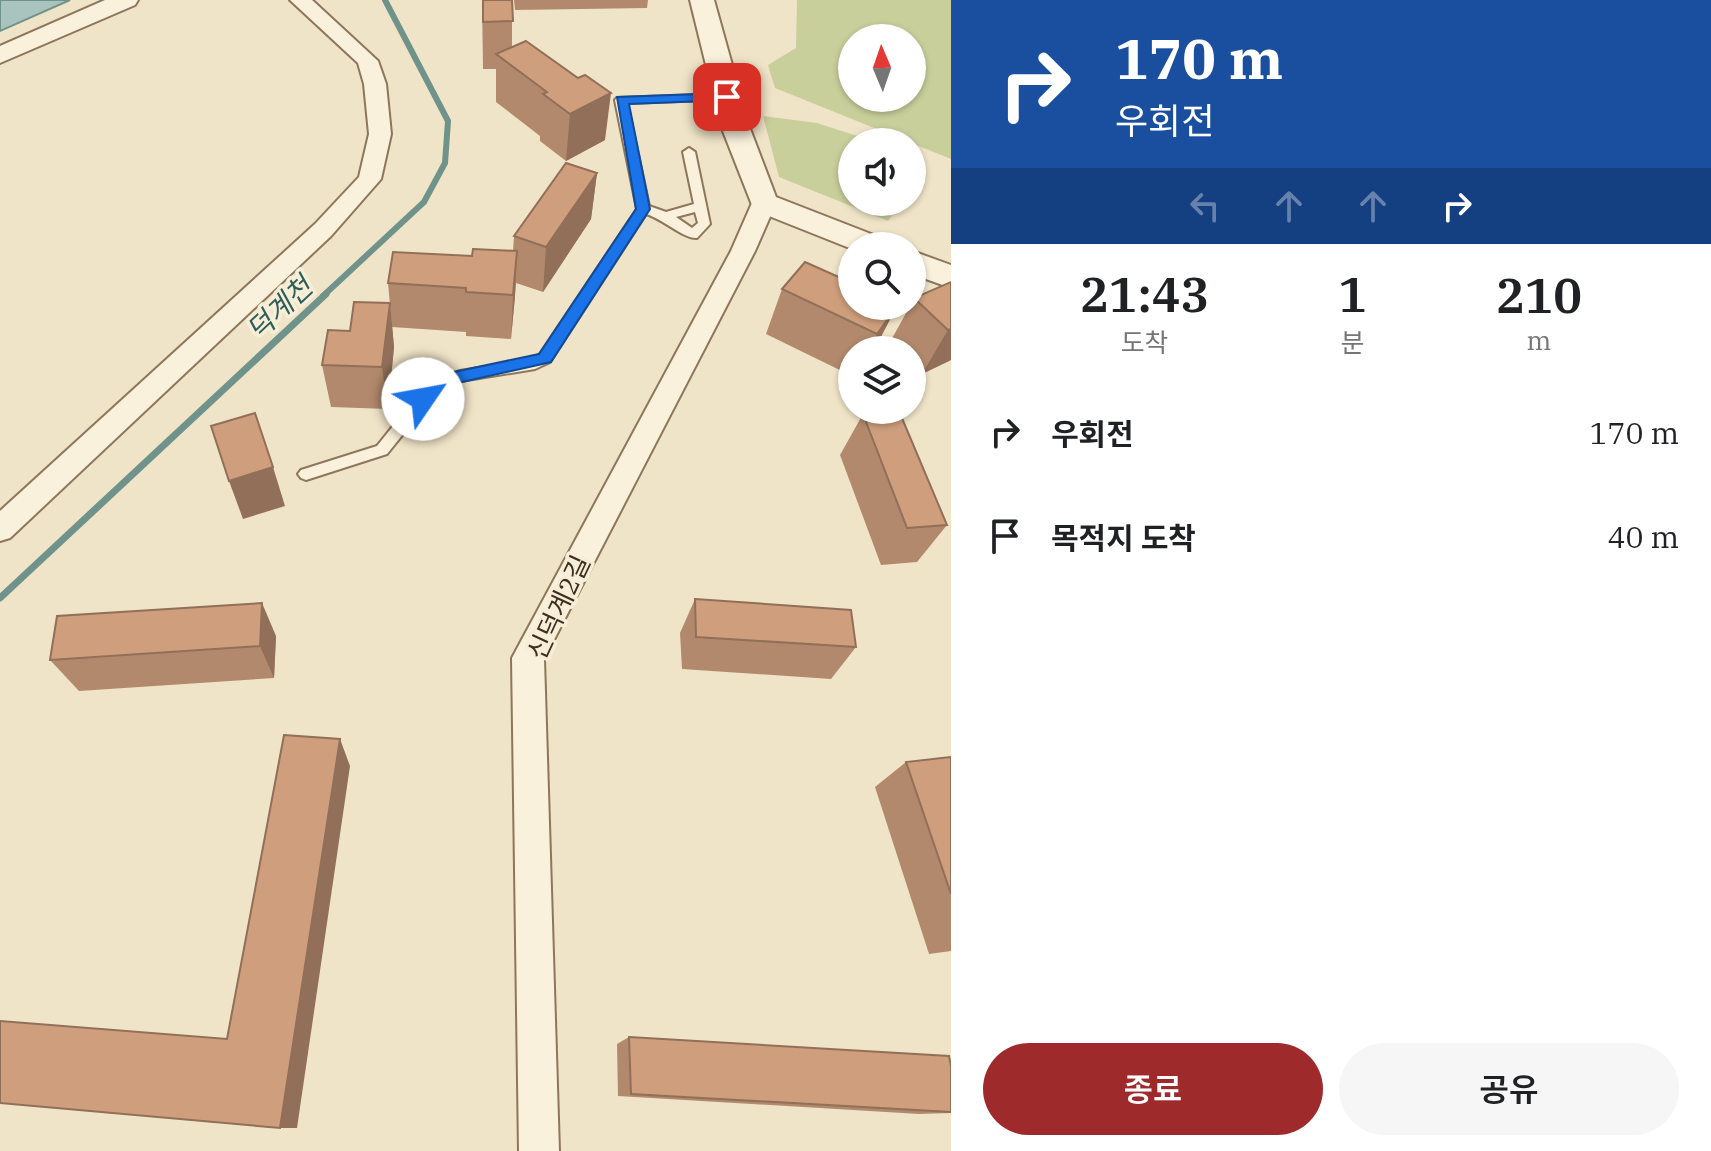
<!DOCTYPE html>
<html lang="ko">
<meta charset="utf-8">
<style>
body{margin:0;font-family:"IBM Plex Serif","Noto Sans KR",serif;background:#f6f6f6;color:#202124;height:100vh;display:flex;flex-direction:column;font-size:30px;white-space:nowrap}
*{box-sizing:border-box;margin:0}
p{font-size:26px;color:#757577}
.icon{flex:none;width:44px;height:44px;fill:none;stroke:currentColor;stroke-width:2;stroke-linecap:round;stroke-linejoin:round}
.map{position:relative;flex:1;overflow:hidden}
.panel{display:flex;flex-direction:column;background:#fff;width:760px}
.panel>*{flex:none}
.banner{background:#1a4fa0;color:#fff;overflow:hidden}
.needle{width:52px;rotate:358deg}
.controls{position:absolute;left:838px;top:24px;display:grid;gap:16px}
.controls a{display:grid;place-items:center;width:88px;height:88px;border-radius:50%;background:#fff;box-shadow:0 2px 6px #0004;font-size:40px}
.pin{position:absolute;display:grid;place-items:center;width:68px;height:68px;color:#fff;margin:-34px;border-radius:16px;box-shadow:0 4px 12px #0006}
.me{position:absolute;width:88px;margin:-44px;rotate:57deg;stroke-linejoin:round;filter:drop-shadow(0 0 6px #0008)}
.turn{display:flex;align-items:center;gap:28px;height:168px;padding:0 32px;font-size:36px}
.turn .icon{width:104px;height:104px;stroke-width:2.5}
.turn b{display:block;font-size:56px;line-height:68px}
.lanes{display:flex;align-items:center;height:76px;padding:0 32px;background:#0003;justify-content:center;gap:40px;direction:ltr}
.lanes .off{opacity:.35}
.eta{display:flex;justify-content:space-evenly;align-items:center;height:136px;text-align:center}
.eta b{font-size:48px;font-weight:600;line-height:56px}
.button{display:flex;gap:16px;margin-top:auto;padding:16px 32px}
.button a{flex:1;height:92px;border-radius:48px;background:#9e2a2b;color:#fff;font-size:32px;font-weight:600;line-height:92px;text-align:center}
.button a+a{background:#f6f6f6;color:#202124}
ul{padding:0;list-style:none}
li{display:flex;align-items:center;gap:24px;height:104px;padding:0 32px}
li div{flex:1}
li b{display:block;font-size:30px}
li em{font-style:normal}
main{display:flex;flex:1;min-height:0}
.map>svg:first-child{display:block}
.green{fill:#c9cf9b;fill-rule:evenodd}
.water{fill:#a9c4bc;stroke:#6f938a;stroke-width:2}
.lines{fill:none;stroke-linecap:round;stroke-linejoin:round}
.stream-far1{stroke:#6f938a;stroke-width:6}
.stream{stroke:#6f938a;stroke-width:7}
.service-casing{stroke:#8d765c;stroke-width:4}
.minor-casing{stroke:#8d765c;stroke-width:4}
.tertiary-casing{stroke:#8d765c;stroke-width:4}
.service{fill:#faf1dc;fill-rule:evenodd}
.minor{fill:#faf1dc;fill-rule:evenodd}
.tertiary{fill:#faf1dc;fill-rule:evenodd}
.wall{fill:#b2896c}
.shaded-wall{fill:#916f58}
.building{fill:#cf9f7d;stroke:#916f58;stroke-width:2}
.route{fill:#1a73e8;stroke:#114b97;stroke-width:2}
.labels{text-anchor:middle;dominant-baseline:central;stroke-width:7;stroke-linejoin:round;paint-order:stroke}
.street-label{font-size:26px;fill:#3d2e20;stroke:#f7eed8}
.water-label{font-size:28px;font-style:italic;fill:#2f5d5a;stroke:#f7eed8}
</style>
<main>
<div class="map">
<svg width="951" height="1151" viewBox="0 0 951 1151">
<rect width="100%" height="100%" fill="#f0e4c8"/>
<g class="green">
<path d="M797 0H951V159L775 88 768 65 796 48ZM852 38H912V98H852Z"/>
<polygon points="763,116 817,123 876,142 852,142 852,202 902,202 888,221 779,177"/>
</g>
<polygon class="water" points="0,0 70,0 0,31"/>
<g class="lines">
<polyline class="stream-far1" points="323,296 424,202 445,163 448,121 385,0"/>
<polyline class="stream" points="0,598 326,294"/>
<defs>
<path id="service" d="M727 94 731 95V99L627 103 649 206 666 212 694 204 683 152 689 148 695 152 710 224 697 238C684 239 663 219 646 214L550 362 535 369 461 381 449 386 428 403 387 454 306 480 301 478 298 474 301 470 377 446 418 395 439 378 460 371 532 359 540 354 637 209 615 100 617 98ZM695 212 698 223 692 228 676 217Z"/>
<g id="minor">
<polygon points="290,0 312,0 378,61 386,84 391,134 381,179 331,236 10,538 0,541 0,511 315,224 359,177 369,134 364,84 358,63"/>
<polygon points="764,195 776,203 755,251 544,659 559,1151 519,1151 512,658 731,251 752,203"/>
</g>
<g id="tertiary">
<polygon points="105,0 138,0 135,5 0,63 0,46"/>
<polygon points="690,0 714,0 749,126 776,197 884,239 888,246 852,246 852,249 754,210 721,126"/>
<polygon points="912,251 951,265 951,288 912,274"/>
</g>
</defs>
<use href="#service" class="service-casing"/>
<use href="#minor" class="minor-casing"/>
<use href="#tertiary" class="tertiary-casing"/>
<use href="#service" class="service"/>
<use href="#minor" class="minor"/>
<use href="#tertiary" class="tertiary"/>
</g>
<g class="wall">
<polygon points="482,0 512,0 512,47 605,140 566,161 540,141 540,136 496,102 496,69 483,69"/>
<polygon points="514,0 648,0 647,8 515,10"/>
<polygon points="597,173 591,219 543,292 516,283 511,339 466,336 466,332 392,327 388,283 472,256 513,251 514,236"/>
<polygon points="951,282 951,360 922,374 912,364 912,350 898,350 890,342 910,306 912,306 912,302 914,298"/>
<polygon points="782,289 897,306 874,350 852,350 852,376 766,334"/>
<polygon points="390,303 394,347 388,409 331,407 322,365 350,331"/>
<polygon points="863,414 947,525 917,562 881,565 840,455"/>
<polygon points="695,599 856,647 831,679 682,669 680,633"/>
<polygon points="276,636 274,678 79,691 50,660"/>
<polygon points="951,759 951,951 929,954 875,787 906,762"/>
<polygon points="629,1037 951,1066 951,1113 919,1114 618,1096 617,1044"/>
</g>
<g class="shaded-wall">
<polygon points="611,93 605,140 566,161 570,114"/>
<polygon points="597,173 591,219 543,292 546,247"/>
<polygon points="517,251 515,296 511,339 513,295"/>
<polygon points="390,303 394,347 388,409 382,367"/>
<polygon points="897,306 875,348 874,350 869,350 877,334"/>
<polygon points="951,329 951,360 922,374 948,330"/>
<polygon points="273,467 285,506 243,519 229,481"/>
<polygon points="262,603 276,636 274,678 260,646"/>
<polygon points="340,739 350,766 297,1128 280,1128"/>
</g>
<g class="building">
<polygon points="483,0 512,0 513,21 483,22"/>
<polygon points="526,41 578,78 585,75 611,93 570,114 543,94 547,92 496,54"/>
<polygon points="566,163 597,173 546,247 514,236"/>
<polygon points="473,249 517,251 513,295 466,292 466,288 388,283 393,252 472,256"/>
<polygon points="805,262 852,283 852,306 897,306 877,334 782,289"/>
<polygon points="951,282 951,329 948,330 914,298"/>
<polygon points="354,302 390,303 382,367 322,365 328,330 350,331"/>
<polygon points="899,411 947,525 907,528 863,414"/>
<polygon points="255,413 273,467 229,481 211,426"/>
<polygon points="695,599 851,610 856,647 696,637"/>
<polygon points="262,603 260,646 50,660 57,616"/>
<polygon points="284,735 340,739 280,1128 0,1103 0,1021 227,1039"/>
<polygon points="950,757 951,759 951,894 906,762"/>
<polygon points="629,1037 949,1056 951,1066 951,1112 631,1094"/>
</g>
<path class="route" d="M727 93 733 97 731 100 629 104 650 209 551 362 462 382C447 388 433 407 417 404V395L438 378 454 372 539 354 636 209 617 97Z"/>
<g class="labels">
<g class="street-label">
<text transform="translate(558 607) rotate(-65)">신덕계2길</text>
</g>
<g class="water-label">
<text transform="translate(279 308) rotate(-43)">덕계천</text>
</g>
</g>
</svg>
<div class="controls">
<a><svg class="needle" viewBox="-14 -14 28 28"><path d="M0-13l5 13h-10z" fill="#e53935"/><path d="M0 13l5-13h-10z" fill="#757577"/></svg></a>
<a><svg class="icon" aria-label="sound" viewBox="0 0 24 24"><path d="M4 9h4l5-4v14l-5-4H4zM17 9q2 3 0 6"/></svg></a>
<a><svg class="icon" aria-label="search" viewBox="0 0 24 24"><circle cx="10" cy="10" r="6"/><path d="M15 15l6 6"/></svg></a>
<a><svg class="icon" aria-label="layers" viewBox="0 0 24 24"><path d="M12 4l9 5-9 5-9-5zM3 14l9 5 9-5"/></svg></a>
</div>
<div class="pin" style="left:727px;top:97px;background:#d93025"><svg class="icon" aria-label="arrive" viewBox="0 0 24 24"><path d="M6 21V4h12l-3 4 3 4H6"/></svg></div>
<svg class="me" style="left:423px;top:399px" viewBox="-20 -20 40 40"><circle r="19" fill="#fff"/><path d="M0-13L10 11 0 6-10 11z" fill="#1a73e8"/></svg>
</div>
<section class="panel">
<div class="banner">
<div class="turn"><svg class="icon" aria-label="right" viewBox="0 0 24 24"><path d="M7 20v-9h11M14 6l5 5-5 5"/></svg><div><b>170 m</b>우회전</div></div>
<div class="lanes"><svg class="icon off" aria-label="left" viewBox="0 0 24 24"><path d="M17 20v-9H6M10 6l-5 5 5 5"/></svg><svg class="icon off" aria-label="ahead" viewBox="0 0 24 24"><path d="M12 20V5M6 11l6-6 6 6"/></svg><svg class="icon off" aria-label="ahead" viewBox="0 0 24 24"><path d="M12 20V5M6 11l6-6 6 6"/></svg><svg class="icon" aria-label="right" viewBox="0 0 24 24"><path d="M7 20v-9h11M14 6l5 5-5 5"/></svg></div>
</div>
<div class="eta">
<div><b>21:43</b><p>도착</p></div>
<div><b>1</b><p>분</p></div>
<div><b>210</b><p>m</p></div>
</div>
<ul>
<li><svg class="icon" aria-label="right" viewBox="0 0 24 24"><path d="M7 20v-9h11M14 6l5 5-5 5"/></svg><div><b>우회전</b></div><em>170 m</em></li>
<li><svg class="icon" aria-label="arrive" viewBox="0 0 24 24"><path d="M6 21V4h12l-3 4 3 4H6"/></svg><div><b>목적지 도착</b></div><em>40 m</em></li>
</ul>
<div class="button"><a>종료</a><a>공유</a></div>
</section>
</main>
